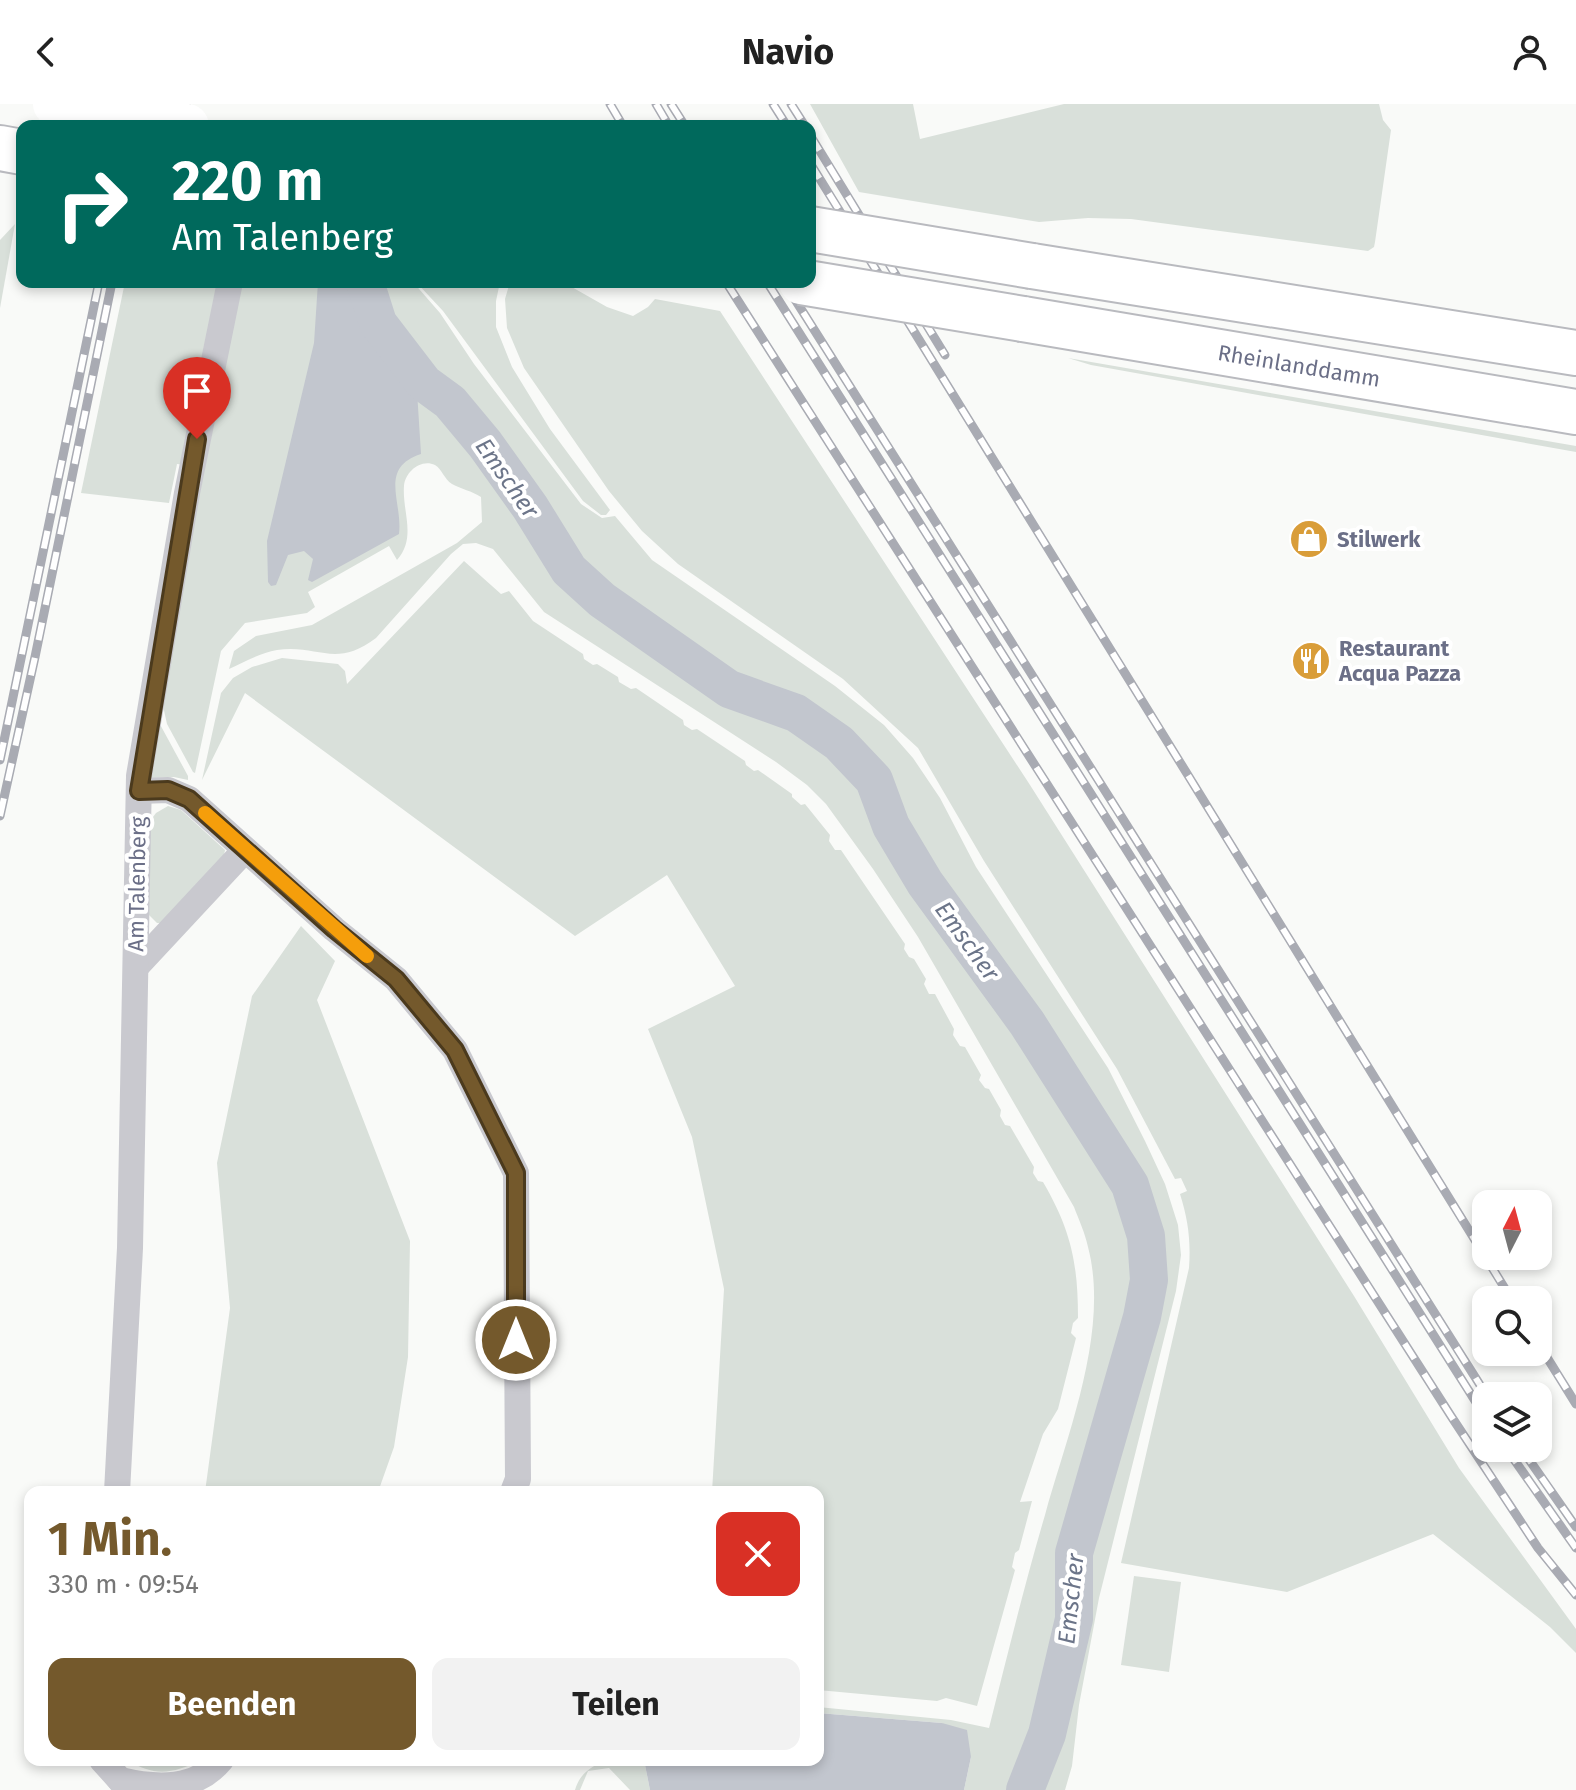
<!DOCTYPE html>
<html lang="de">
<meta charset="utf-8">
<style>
body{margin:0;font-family:"Fira Sans",sans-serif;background:#f2f2f2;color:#222;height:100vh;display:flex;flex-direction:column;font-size:30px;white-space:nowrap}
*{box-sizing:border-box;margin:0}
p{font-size:26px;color:#767676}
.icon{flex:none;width:44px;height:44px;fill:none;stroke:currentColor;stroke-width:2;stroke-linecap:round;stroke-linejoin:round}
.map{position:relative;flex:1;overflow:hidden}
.sheet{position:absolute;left:24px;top:1382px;width:800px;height:280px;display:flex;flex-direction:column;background:#fff;border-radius:16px;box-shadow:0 4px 12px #0003}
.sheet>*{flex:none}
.banner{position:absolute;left:16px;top:16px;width:800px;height:168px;border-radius:16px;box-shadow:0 4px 12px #0003;background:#00695c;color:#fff;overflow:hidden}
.needle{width:52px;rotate:6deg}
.buttons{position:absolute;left:1472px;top:1086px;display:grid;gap:16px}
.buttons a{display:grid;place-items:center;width:80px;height:80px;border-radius:16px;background:#fff;box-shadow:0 4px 12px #0003;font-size:40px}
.pin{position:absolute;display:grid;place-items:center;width:68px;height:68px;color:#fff;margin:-82px -34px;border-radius:50% 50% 50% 0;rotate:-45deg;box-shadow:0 0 8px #0007}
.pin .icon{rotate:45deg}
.me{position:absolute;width:88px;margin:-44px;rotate:0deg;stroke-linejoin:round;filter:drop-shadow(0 0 6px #0008)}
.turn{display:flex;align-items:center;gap:28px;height:168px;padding:0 24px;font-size:36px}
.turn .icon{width:104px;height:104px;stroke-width:2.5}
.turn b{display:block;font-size:56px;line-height:68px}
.round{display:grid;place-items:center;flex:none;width:84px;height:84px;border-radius:16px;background:#f2f2f2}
.summary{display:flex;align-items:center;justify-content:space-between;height:136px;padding:0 24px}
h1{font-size:48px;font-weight:700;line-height:60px;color:#74592c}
.action{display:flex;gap:16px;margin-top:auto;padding:16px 24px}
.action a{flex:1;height:92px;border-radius:16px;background:#74592c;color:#fff;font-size:32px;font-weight:700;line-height:92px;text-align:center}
.action a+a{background:#f2f2f2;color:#222}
header{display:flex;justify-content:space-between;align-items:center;height:104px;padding:0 24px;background:#fff;font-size:36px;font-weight:700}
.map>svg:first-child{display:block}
.green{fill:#d9e0da}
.water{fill:#c2c6ce}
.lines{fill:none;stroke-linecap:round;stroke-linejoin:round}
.river{stroke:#c2c6ce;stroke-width:38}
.highway-casing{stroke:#b9babf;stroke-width:48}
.street{stroke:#c9c9cf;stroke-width:26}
.highway{stroke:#fff;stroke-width:44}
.rail-casing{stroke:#a9abb3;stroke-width:9}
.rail{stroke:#fff;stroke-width:6;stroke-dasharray:18;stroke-linecap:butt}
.highway-bridge-casing{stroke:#b9babf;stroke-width:48;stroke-linecap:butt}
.highway-bridge{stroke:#fff;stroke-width:44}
.route-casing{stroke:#4b3a1d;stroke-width:20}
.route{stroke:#74592c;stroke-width:14}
.slow{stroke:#f59e0b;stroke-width:14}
.labels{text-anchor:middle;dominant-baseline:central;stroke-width:8;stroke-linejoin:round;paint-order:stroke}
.street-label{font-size:22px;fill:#6b6f87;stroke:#fff}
.poi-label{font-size:22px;font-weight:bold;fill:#6b6f87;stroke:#fff;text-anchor:start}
.water-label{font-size:24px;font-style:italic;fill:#6c7589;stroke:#fff}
</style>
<header><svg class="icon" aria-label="back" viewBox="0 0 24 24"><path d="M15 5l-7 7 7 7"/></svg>Navio<svg class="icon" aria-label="person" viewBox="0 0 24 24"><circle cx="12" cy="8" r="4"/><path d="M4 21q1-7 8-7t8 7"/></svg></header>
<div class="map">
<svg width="1576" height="1686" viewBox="0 0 1576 1686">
<rect width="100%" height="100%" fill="#f9faf8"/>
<g class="green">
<polygon points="810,0 913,0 920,35 1064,0 1379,0 1383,16 1391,26 1375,138 1374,143 1368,147 1131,115 1088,114 1039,118 859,88"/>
<polygon points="15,120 0,204 0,136"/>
<polygon points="125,178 223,178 188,361 177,360 169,399 81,389"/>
<path d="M235 178H413L440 209 474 260 581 400 602 414 615 412 652 456 835 582 884 621 913 654 940 694 976 763 1108 964 1145 1037 1165 1080 1178 1121 1181 1151 1176 1187 1099 1494 1079 1601 1072 1662 1065 1686H964L971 1653 942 1619 818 1609V1603L951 1616 989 1624C1007 1553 1024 1482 1045 1411 1067 1331 1110 1227 1088 1143 1085 1129 1079 1116 1074 1103L918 833 873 765 826 700 807 681 776 658 544 508 493 445 476 439 463 440 451 450 376 534C335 565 318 540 277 546 260 549 244 558 229 565L234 547 256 532 312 521 457 439 482 418 481 393C472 387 461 385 452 380 444 375 442 365 435 361 421 354 405 368 404 382 402 408 417 433 397 456L389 442 308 488 315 503 307 509 245 519 221 547 195 669 193 668 167 620 161 593Z"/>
<polygon points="416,178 500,178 496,197 496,223 512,263 550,325 610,406 606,411 601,411 583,397 443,207"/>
<path d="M510 178H546L570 182 607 203 633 212 648 203 655 195 720 207 1030 681 1354 1192 1459 1364 1576 1525V1549L1550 1523 1433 1430 1287 1488 1121 1459 1189 1164C1191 1137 1188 1115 1180 1090L1187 1087 1181 1074 1175 1075 1117 965 984 757 918 644 843 575 678 460 642 427 609 387 524 264 507 224 505 195Z"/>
<polygon points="1068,254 1576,342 1576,348 1091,261"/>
<path d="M464 457 501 490 509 487 533 517 583 550 584 555 593 561 597 560 618 573 619 578 631 585 636 584 683 616 684 621 692 626 697 625 745 657 746 661 754 667 758 666 792 690V693L801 701 805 700 830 731 829 737 835 746H841L905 840 904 845 909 853 914 855 926 875 924 880 929 890H935L954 925 953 931 960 942 965 943 981 971 979 976 985 984 989 985 1001 1006 1000 1012 1005 1021 1010 1022 1034 1063 1033 1069 1038 1077 1043 1078C1071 1126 1078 1159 1078 1214L1073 1219 1071 1229 1076 1234 1058 1305 1043 1330 1020 1398 1032 1397 1019 1446 1015 1449 1012 1463 1015 1466 977 1602 946 1594 937 1597 818 1586V1388H712L724 1185 692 1033 648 925 735 882 667 771 575 832 245 589 202 676 221 589 233 574 252 563 282 554 338 560 345 567 347 580Z"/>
<polygon points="156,613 188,672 188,676 174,673 151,674"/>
<polygon points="168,702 181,706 225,746 224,751 163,819 157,819 149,811 150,717 156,709"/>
<polygon points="301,822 335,857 317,896 410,1137 408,1253 394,1343 378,1388 205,1388 230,1204 217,1059 252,892"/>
<polygon points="1134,1472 1181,1478 1169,1568 1121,1561"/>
<path d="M128 1656H200C174 1670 153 1673 128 1656Z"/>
<path d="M605 1656H644L650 1686H630L609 1664 588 1667 580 1686H575C580 1669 590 1664 605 1656Z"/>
</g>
<g class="water">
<path d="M318 178H350L363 219 403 275 417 287 421 350C378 364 403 398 399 430L312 478 308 476 313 455 304 447 288 451 276 481 271 482 268 478 267 437 314 239Z"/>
<polygon points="818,1609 942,1619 967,1626 971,1653 964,1686 650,1686 644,1656 818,1656"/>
</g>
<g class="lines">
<polyline class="river" points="365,178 378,219 424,279 450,298 485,340 530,403 569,466 602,496 729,585 796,609 839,639 874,676 891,722 925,779 1027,919 1130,1081 1146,1132 1149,1176 1142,1213 1074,1449 1074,1515 1047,1630 1025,1686"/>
<defs>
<g id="highway">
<polyline points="0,44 22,48"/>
<polyline points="1032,162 1576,249"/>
<path id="s1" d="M1023 215 1576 308"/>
</g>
</defs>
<use href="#highway" class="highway-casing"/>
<g class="street">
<polyline points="139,687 168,686 189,695 334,825 396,875 455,946 516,1069 518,1375 513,1388"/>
<polyline points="136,863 245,746"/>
<polyline points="117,1388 130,1144 139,672 187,389 230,178"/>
<polyline points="102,1656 120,1676"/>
<path d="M120 1676C158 1685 196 1686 221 1656"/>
</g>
<use href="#highway" class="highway"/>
<defs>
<g id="rail">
<polyline points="610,0 623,22"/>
<polyline points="656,0 669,22"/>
<polyline points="671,0 685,22"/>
<polyline points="773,0 787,22"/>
<polyline points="791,0 805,22"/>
<polyline points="129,22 133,0"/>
<polyline points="141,22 145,0"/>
<polyline points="810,31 945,251"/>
<polyline points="810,59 1512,1196"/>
<polyline points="726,178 1451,1312 1538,1444 1576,1491"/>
<polyline points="767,178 1486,1314"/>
<polyline points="784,178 1487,1292"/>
<polyline points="0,656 99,178"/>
<polyline points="0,712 35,553 112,178"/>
<polyline points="1538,1239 1576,1300"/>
<polyline points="1506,1344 1576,1444"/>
<polyline points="1521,1344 1576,1423"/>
</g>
</defs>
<use href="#rail" class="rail-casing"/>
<use href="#rail" class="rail"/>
<defs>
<g id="highway-bridge">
<polyline points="55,0 187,22"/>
<polyline points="810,125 1032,162"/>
<polyline points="801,178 1023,215"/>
</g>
</defs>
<use href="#highway-bridge" class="highway-bridge-casing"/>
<use href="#highway-bridge" class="highway-bridge"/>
</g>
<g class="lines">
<defs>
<polyline id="route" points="197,335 139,687 168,686 189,695 334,825 396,875 455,946 516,1069 516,1236"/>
</defs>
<use href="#route" class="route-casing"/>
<use href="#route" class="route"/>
<polyline class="slow" points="205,709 367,852"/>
</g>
<defs>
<symbol id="shop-disc" viewBox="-11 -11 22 22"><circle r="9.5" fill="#d99d39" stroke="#fff"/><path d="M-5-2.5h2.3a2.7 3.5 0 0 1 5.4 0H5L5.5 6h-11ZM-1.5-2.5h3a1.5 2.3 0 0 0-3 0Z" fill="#fff"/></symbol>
<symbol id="restaurant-disc" viewBox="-11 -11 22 22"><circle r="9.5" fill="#d99d39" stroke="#fff"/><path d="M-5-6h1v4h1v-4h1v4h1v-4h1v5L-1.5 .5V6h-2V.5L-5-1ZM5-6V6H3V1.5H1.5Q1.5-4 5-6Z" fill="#fff"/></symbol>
</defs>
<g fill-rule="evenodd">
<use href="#shop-disc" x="1287" y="413" width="44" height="44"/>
<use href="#restaurant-disc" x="1289" y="535" width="44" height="44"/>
</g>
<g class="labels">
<g class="street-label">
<text stroke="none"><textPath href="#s1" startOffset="280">Rheinlanddamm</textPath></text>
<text transform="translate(137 780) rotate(-89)">Am Talenberg</text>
</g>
<g class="poi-label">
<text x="1337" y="435">Stilwerk</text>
<text x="1339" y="544">Restaurant<tspan x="1339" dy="25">Acqua Pazza</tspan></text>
</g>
<g class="water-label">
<text transform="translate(507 374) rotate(55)">Emscher</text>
<text transform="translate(967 837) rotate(54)">Emscher</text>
<text transform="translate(1071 1495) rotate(-84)">Emscher</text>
</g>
</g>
</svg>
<div class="buttons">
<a><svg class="needle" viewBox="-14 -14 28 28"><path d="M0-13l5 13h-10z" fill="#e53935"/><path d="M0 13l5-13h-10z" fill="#767676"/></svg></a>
<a><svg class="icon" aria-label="search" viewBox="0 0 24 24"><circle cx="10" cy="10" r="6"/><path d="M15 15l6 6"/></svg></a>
<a><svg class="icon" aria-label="layers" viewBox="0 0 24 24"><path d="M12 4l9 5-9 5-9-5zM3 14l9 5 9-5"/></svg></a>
</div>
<div class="pin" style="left:197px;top:335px;background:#d93025"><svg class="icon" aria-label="arrive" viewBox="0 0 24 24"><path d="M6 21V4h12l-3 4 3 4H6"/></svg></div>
<svg class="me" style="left:516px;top:1236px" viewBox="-20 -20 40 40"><circle r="17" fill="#74592c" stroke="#fff" stroke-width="3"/><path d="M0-11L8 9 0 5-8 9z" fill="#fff"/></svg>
<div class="banner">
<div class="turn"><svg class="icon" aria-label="right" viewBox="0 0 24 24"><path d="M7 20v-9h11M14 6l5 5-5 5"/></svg><div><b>220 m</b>Am Talenberg</div></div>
</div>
<section class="sheet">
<div class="summary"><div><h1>1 Min.</h1><p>330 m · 09:54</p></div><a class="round" style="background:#d93025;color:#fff"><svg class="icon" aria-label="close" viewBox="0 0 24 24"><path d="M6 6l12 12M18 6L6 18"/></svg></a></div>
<div class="action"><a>Beenden</a><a>Teilen</a></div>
</section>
</div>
